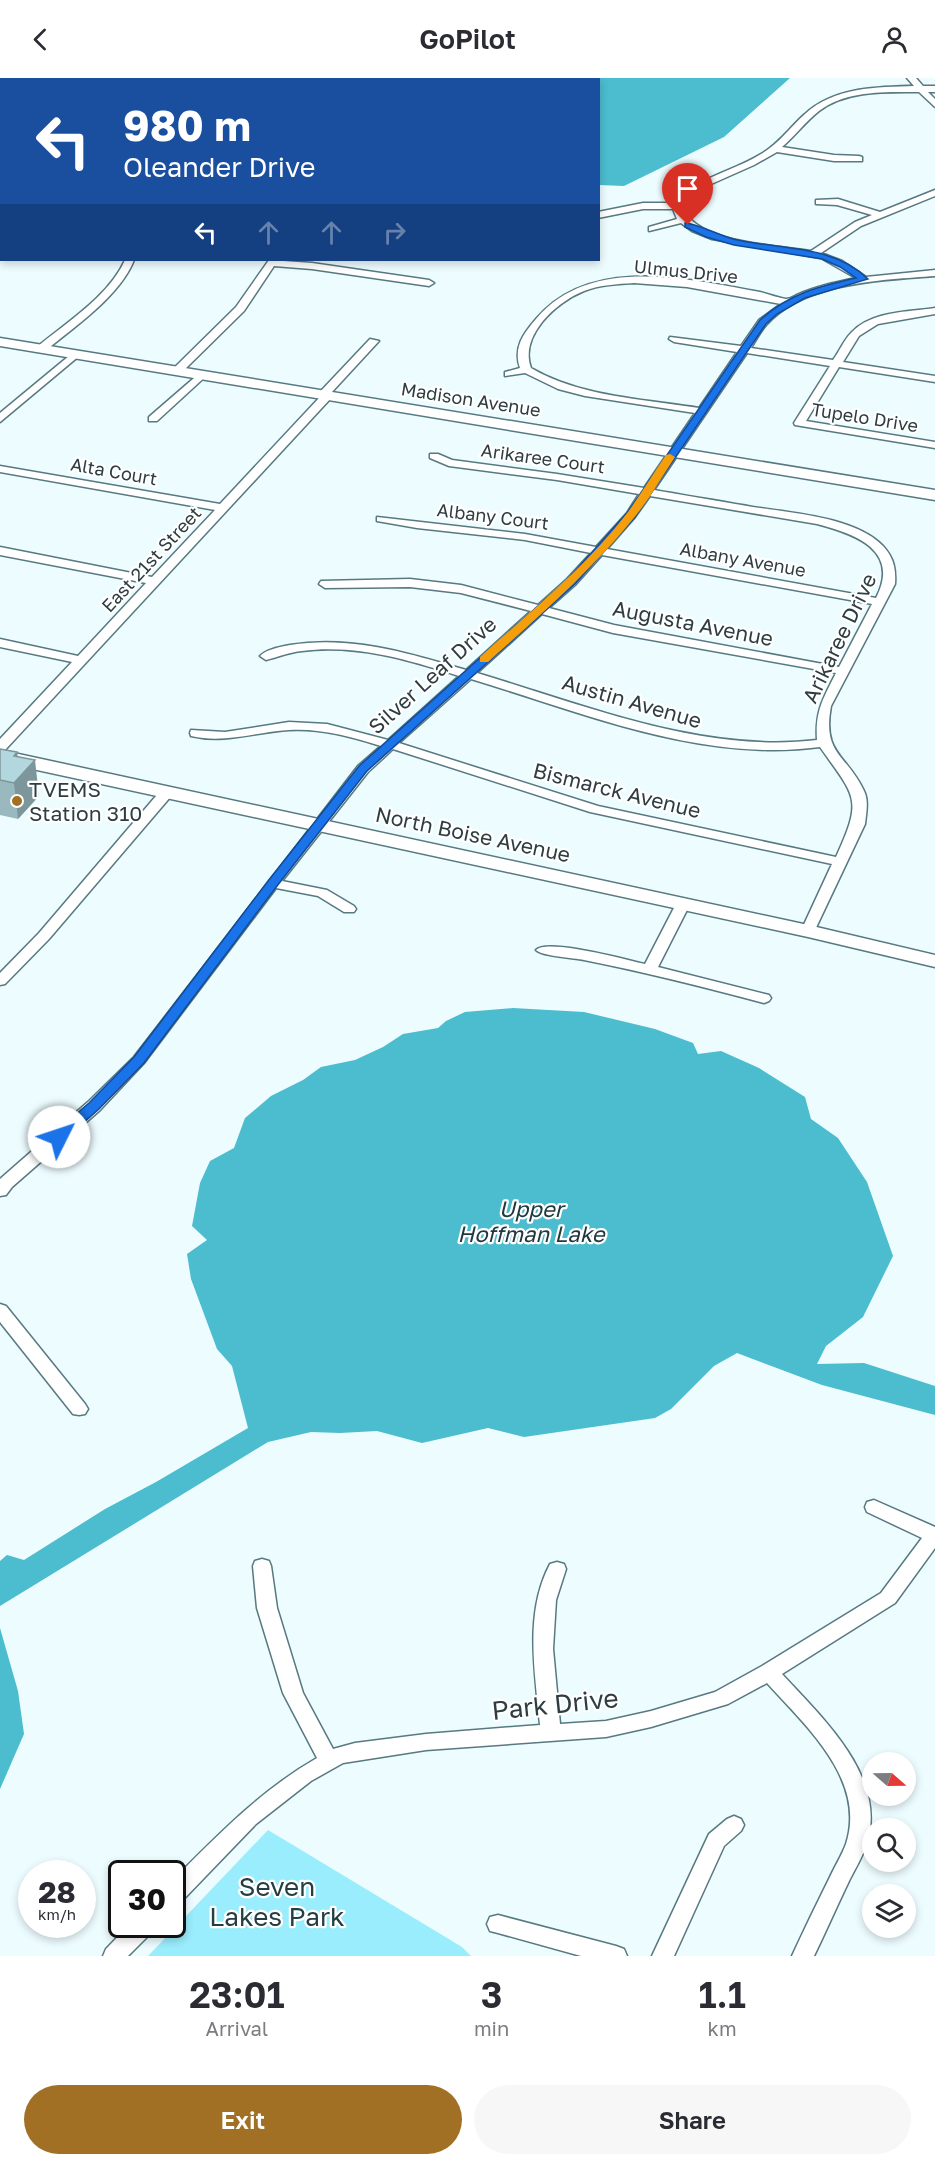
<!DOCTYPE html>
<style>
body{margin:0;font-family:"Golos Text",sans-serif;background:#f7f7f7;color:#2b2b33;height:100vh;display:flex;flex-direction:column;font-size:22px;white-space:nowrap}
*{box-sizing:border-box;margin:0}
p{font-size:20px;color:#7c7c81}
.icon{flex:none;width:33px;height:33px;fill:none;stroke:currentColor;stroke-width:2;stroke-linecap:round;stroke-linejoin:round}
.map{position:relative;height:1878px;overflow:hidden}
.panel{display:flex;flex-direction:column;background:#fff;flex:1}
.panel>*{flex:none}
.top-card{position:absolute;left:0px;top:0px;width:600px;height:183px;box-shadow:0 3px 9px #0003;background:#1a4fa0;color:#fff;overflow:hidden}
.needle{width:39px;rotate:110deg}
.fabs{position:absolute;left:862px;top:1674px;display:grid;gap:12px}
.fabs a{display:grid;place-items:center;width:54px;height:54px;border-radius:50%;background:#fff;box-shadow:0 3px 9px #0003;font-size:30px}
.speed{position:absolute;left:18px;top:1782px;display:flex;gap:12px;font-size:30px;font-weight:700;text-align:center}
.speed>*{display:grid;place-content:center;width:78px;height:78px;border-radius:50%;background:#fff;box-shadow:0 3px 9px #0003;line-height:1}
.speed small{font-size:15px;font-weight:400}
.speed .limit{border:3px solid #111;border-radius:9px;background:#fff;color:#111}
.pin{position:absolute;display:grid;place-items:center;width:51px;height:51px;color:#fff;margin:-62px -26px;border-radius:50% 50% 50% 0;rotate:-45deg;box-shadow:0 0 6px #0007}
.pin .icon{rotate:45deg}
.me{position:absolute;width:66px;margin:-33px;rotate:49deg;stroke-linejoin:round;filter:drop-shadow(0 0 4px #0008)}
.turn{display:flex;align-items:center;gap:21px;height:126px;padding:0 24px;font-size:27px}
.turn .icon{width:78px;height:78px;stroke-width:2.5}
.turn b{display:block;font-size:42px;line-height:51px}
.lanes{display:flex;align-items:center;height:57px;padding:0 24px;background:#0003;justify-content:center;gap:30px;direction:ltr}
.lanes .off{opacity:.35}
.eta{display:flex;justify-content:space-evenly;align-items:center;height:102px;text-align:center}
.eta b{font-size:36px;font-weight:600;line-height:42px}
.action{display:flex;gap:12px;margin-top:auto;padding:12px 24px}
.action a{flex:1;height:69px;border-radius:36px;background:#a17024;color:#fff;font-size:24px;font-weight:600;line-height:69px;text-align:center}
.action a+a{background:#f7f7f7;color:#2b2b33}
header{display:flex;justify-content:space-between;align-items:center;height:78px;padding:0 24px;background:#fff;font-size:27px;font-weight:600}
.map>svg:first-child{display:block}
.green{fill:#9aedfd}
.water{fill:#4cbccf}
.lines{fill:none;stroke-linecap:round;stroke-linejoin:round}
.street-casing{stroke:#577980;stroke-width:3}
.secondary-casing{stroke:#577980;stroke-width:3}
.street{fill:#fff;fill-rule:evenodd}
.secondary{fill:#fff;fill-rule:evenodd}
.wall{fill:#99b9bf}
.shaded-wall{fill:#7d969b}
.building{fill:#b2d7de;stroke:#7d969b;stroke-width:1.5}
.route{fill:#1a73e8;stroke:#114b97;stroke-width:1.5}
.slow{fill:#f59e0b}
.poi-dot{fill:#a17024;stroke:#fff;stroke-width:2}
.labels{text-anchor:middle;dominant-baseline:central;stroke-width:4.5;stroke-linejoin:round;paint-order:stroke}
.far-street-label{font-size:18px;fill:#2e3d40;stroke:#fff}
.street-label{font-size:21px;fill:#2e3d40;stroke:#fff}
.poi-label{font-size:21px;fill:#2e3d40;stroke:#fff;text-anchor:start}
.water-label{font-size:22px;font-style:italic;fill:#20393e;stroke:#fff}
.near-street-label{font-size:26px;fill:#2e3d40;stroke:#fff}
.near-park-label{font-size:26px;fill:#243e42;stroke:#fff}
</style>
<header><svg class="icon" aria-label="back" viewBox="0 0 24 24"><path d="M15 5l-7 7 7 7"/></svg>GoPilot<svg class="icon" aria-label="person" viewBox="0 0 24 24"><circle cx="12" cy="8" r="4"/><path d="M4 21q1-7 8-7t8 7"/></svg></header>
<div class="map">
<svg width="935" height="1878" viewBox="0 0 935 1878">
<rect width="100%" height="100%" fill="#edfcff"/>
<polygon class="green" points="268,1752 462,1869 471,1878 148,1878"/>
<g class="water">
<polygon points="260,0 790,0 724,59 624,108 599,107 598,2"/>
<polygon points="513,930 584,934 655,951 693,965 698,976 721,973 759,990 805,1019 811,1041 838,1060 867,1104 893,1178 863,1239 826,1268 817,1286 864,1285 935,1308 935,1337 822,1307 737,1275 714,1288 671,1331 655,1340 524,1359 488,1350 422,1365 377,1353 340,1355 311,1354 268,1364 0,1528 0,1483 7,1477 24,1482 105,1431 156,1404 248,1350 232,1288 217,1271 191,1201 187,1176 207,1162 192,1148 200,1105 210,1083 234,1070 245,1040 271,1018 303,1002 321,989 355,982 383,969 403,956 438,950 446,943 465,934"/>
<polygon points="0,1550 18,1613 24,1656 0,1711"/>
</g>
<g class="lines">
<defs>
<g id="street">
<polygon points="75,0 108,0 110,2 76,2"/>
<path d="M907 0H916L923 8H935V14H928L935 21V29L919 14C886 14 846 12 819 33 805 44 795 58 782 69L834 77 859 78 862 79V83H834L777 74 754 87 700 111 681 128C697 166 775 167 811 173L855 144 872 137 837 127 816 126V122L838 121 880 134 935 112V118L861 148 821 175 842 183 866 199 935 192V198C882 202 804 204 766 247 760 254 756 262 751 270L833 282C839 274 844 262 851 255 871 233 908 234 935 230V236L878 246 859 258 843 284 935 298V304L839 289 806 343 935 364V370L795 347 794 345 830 288 747 275 654 412C687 418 720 423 753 429 792 435 855 439 883 468 894 480 896 491 895 506L831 628C822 677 847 676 864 713 869 723 866 736 865 746L813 856 808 857 801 853 832 786 590 734 393 671 368 694 282 803 327 812 354 828 356 831 354 834H344L318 818 276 810 144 985 100 1032 12 1109 6 1117 0 1118V1101L88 1024 134 979 358 688 381 668C352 659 320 650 289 652 255 654 225 666 191 658L190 655 191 652 225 654 289 644 327 646 388 662 459 598C409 582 356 566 302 573 290 574 278 579 266 582L260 578C267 571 280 569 290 567 350 557 409 575 466 592L531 533 461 515 410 509 325 510 319 506 321 503 410 501 461 507 538 527 567 501 591 475 525 462 417 450 377 443V439L525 456 596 469 627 435 639 416 557 402 449 388 430 380V376H438L452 382 557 396 644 410 695 335 585 318 558 311 525 295 505 298V294L520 290C513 270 523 256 536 241 590 177 687 201 760 214 768 216 778 220 786 221 791 221 794 218 799 216 817 208 836 204 856 200L821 180 712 161 692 153 681 145 649 153V149L677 141 673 131H643L598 140V134L643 125H673C698 99 732 94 761 76 779 66 790 49 805 36 834 9 877 9 914 8ZM634 205 687 209 781 226 759 242 741 268 670 259 669 261 674 264 737 274 699 330C643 321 581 319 531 290 519 258 556 224 584 213 600 207 617 206 634 205ZM650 418 817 446C855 456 901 472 876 520L607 471 635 439ZM602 477 872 526 839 589 614 547 549 530 575 507ZM542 536 613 555 836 595C823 621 815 633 817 662 703 676 585 627 477 595ZM471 601C584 635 701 685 820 669 856 720 863 720 836 779L598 728 399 665Z"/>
<rect x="0" y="45" width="2" height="6"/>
<rect x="0" y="92" width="2" height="6"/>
<rect x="0" y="142" width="2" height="6"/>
<path d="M125 182H134C120 218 74 249 45 273H37V269C67 244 109 218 125 182Z"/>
<polygon points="269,182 312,185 429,202 434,205 429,208 312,191 274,188 244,233 181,295 173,295 173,291 236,229"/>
<polygon points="370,261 379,263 331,315 333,317 332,319 5,672 0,673 0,661 72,584 0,569 0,561 78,578 146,505 0,477 0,469 152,499 215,432 0,394 0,388 220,426 320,319 318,317 319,315"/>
<polygon points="75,273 80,276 79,278 0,344 0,335"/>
<polygon points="201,294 206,297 205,299 157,343 149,343 149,339"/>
<polygon points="167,710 174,714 172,717 49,861 5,906 0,907 0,895 39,855 162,711"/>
<path d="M683 822 690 826 658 889 769 917 771 920 769 923 764 925C704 909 645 894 584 882 574 880 541 878 536 872 547 860 627 882 645 886L676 826Z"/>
<polygon points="0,1226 6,1228 85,1326 88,1331 85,1336 79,1337 73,1336 0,1244"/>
<path d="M874 1422 935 1449V1470L895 1525 782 1596C822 1640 887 1698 867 1765 863 1778 855 1791 849 1803 837 1828 826 1853 814 1878H792C804 1852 817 1825 830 1799 835 1788 842 1777 846 1766 867 1702 805 1647 767 1605L728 1626 651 1649 606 1659 426 1672 343 1685 311 1703 256 1746 180 1825 172 1827V1803C217 1758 261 1712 317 1680L283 1615 257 1530 253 1488 255 1483 262 1481 269 1483 271 1488 277 1530 303 1615 333 1671 355 1665 426 1656 540 1647C535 1594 524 1535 550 1486L557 1484 564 1486 566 1491 556 1522 553 1571 560 1646 606 1643 651 1633 715 1614 762 1588 881 1515 922 1460 867 1434 865 1429 867 1424Z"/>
<polygon points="734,1738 741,1741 744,1747 741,1753 724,1768 674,1878 652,1878 709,1756 727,1741"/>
<polygon points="498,1837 616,1868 624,1871 627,1878 581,1878 498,1855 490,1853 487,1846 490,1839"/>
<polygon points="130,1846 155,1846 153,1853 128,1878 103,1878 106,1871"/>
</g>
<g id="secondary">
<polygon points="0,260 935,412 935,422 0,268"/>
<polygon points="0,672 808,847 935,877 935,889 808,859 0,684"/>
</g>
</defs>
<use href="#street" class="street-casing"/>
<use href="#secondary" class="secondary-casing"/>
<use href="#street" class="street"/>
<use href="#secondary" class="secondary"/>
</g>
<polygon class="wall" points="0,671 17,674 18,679 39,718 18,741 0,737"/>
<polygon class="shaded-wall" points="17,674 20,698 35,682 39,718 18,741 14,705 14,678"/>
<polygon class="building" points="0,671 17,674 14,678 35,682 14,705 0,702"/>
<path class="route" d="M685 145C695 145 721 158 733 161 778 172 833 166 868 201L805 220 777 236 766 246 635 439 575 506 367 693 277 808 144 985 99 1031 64 1062H54L51 1059 54 1055 89 1025 134 979 268 803 359 688 567 502 627 435 760 242C788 216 820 208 856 200L840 189 822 181 734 167 706 159 685 149Z"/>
<path class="slow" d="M670 376 675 379C661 400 649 422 633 441 590 494 539 538 488 584H480V579C531 533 586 489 628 434 641 416 653 396 666 377Z"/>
<circle class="poi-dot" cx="17" cy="723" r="6"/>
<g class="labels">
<g class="far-street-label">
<text transform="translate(686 193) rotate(6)">Ulmus Drive</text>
<text transform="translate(471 321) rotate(9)">Madison Avenue</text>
<text transform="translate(865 339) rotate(9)">Tupelo Drive</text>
<text transform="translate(543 380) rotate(8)">Arikaree Court</text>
<text transform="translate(114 393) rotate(10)">Alta Court</text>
<text transform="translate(493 438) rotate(7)">Albany Court</text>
<text transform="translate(151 481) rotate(-47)">East 21st Street</text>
<text transform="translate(743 481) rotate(10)">Albany Avenue</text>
</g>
<g class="street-label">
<text transform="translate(693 545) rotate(11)">Augusta Avenue</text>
<text transform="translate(839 560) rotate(-64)">Arikaree Drive</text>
<text transform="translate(432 597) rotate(-42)">Silver Leaf Drive</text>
<text transform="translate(632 623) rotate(16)">Austin Avenue</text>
<text transform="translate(617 712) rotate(14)">Bismarck Avenue</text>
<text transform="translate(473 756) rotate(12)">North Boise Avenue</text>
</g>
<g class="poi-label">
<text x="29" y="711">TVEMS<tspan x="29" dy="24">Station 310</tspan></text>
</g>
<g class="water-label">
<text x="531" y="1130">Upper<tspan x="531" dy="25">Hoffman Lake</tspan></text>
</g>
<g class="near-street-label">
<text transform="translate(555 1626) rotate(-6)">Park Drive</text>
</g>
<g class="near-park-label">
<text x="277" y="1808">Seven<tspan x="277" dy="30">Lakes Park</tspan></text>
</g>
</g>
</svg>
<div class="fabs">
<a><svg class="needle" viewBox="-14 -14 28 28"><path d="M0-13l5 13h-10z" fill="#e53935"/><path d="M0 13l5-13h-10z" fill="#7c7c81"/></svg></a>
<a><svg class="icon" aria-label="search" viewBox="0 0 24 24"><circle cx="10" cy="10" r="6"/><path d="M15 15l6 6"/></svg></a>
<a><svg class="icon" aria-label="layers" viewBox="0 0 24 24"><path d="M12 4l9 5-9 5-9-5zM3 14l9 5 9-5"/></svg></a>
</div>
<div class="speed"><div>28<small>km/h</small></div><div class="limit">30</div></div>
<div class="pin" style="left:688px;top:147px;background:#d93025"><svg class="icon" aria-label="arrive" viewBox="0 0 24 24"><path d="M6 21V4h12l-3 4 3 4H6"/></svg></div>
<svg class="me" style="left:59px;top:1059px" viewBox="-20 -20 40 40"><circle r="19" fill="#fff"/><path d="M0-13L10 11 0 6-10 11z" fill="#1a73e8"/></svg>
<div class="top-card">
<div class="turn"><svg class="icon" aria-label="left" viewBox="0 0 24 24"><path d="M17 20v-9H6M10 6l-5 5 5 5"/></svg><div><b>980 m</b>Oleander Drive</div></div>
<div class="lanes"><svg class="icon" aria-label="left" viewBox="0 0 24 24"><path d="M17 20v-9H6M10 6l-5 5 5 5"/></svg><svg class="icon off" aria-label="ahead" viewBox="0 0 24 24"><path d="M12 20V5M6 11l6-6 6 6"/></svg><svg class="icon off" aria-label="ahead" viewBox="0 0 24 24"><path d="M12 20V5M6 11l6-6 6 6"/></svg><svg class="icon off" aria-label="right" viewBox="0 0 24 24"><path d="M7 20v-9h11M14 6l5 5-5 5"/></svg></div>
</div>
</div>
<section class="panel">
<div class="eta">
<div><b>23:01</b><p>Arrival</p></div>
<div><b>3</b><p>min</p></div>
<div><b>1.1</b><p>km</p></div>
</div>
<div class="action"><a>Exit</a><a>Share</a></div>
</section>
